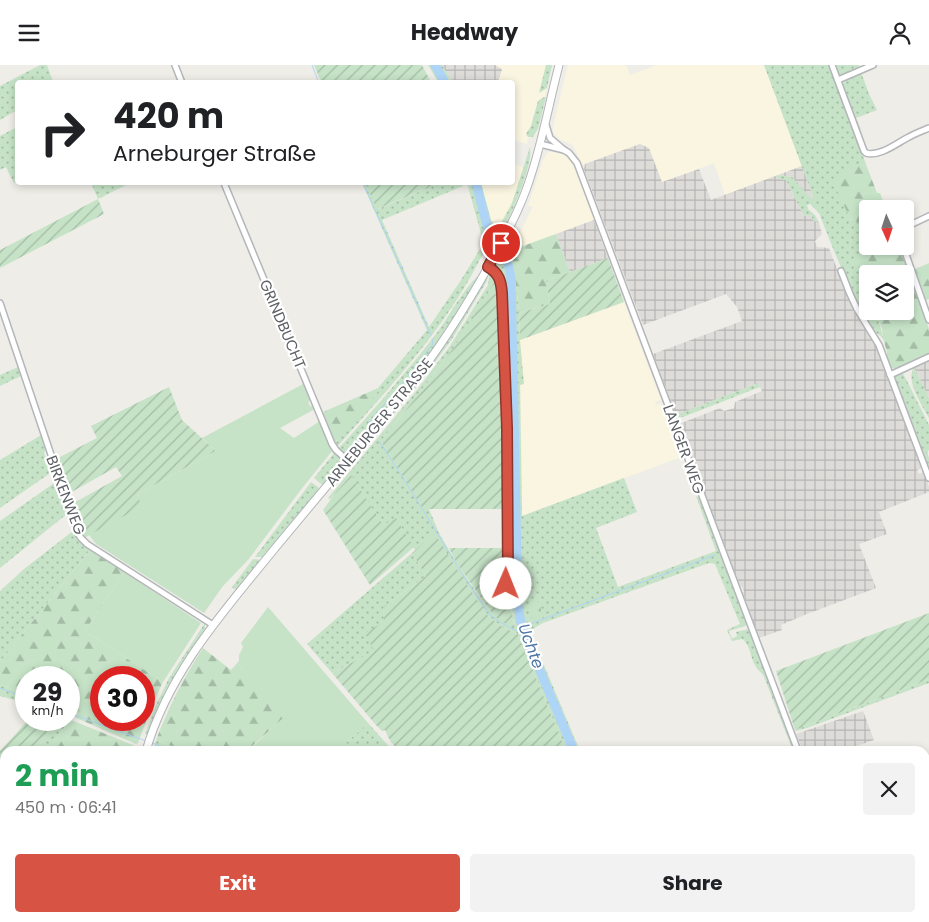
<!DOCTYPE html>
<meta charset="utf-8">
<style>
body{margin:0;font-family:Poppins,sans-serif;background:#f2f2f2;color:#202124;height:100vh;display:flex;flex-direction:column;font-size:19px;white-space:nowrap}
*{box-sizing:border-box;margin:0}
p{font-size:16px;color:#757577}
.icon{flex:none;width:28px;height:28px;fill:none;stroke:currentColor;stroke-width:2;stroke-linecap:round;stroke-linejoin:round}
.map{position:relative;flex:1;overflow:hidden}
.details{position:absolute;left:0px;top:681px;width:930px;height:176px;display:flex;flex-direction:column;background:#fff;border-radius:15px 15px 0 0;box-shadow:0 2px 8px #0003}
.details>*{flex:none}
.top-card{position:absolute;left:15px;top:15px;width:500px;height:105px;border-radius:5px;box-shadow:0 2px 8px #0003;background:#fff;color:#202124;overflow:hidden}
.needle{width:32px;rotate:177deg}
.buttons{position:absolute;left:859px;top:135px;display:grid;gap:10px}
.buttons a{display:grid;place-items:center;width:55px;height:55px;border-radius:5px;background:#fff;box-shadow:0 2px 8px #0003;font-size:25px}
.speed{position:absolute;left:15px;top:601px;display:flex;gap:10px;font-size:25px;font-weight:700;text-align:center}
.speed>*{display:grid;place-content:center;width:65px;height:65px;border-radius:50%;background:#fff;box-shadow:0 2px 8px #0003;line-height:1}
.speed small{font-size:12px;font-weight:400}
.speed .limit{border:8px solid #d22;background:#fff;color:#111}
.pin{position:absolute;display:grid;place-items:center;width:42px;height:42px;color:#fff;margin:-21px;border:2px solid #fff;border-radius:50%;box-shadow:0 1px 5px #0007}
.me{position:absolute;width:55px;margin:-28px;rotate:1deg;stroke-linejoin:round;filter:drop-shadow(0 0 4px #0008)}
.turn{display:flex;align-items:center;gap:18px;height:105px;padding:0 15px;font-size:22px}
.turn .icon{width:65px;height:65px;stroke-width:2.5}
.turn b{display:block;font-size:35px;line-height:42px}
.round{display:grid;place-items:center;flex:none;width:52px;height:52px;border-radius:5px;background:#f2f2f2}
.overview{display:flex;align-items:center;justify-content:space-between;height:85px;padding:0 15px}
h1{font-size:30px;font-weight:700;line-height:38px;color:#1e9e55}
.primary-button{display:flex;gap:10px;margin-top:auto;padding:10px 15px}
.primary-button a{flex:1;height:58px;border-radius:5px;background:#d75445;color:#fff;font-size:20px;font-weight:700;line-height:58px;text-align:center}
.primary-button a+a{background:#f2f2f2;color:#202124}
header{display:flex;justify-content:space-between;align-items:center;height:65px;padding:0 15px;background:#fff;font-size:22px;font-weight:700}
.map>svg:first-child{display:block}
.commercial{fill:#faf5e0}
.industrial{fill:url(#industrial-grid)}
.grass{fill:url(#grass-dots)}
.forest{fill:url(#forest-firs);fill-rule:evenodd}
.garden{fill:url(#garden-furrows)}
.pitch{fill:#c6e3c7}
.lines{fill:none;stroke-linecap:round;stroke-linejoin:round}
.stream{stroke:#afd5f6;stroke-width:1}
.river{stroke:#afd5f6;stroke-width:9}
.minor-casing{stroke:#b4b6ba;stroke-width:8}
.secondary-casing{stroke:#b3b5b9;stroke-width:9}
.minor{stroke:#fff;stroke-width:5}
.secondary{stroke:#fff;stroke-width:7}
.route-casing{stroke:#8c372d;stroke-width:12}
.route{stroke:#d75445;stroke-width:9}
.labels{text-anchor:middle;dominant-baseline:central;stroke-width:4.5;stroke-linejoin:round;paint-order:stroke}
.street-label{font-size:15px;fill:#5e6165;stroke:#fff}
.water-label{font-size:16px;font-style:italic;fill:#4d77a6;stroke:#fff}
</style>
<header><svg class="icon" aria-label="menu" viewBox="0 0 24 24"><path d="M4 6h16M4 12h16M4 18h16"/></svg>Headway<svg class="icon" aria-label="person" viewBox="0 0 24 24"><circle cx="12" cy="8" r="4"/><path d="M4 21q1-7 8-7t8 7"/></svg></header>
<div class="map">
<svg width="929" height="857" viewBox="0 0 929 857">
<defs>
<pattern id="industrial-grid" width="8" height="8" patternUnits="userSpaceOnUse" patternTransform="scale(1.25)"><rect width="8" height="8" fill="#dedcd9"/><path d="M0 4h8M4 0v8" fill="none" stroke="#b7b6b4"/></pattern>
<pattern id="grass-dots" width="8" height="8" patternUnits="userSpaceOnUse" patternTransform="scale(1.25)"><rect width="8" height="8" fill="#c6e3c7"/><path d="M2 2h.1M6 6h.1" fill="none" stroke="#a4bba5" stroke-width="1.8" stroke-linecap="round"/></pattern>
<pattern id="forest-firs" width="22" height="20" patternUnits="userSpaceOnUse" patternTransform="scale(1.25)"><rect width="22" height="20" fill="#c6e3c7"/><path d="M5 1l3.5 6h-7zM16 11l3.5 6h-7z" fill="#a4bba5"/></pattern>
<pattern id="garden-furrows" width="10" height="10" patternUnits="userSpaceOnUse" patternTransform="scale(1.25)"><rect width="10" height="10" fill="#c6e3c7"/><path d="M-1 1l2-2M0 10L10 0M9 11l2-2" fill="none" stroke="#a4bba5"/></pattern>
</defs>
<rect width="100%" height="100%" fill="#efede7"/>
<g class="commercial">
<polygon points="495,0 546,0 540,27 547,23 537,67 533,72 528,73 527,79 516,76 513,79 512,18 498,17 502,5"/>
<polygon points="568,0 626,0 630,10 657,0 764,0 802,101 725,130 714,98 662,118 640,79 582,100 573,80 559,74 553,68 553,61 557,45"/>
<polygon points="548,87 552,87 562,89 570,93 574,100 594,155 512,185 533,141 528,141 543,95"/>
<polygon points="513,99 524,102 512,138 498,164 491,155 481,118 512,118"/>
<polygon points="624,237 661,335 655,337 656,340 662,338 681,392 522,451 520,275"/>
</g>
<g class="industrial">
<polygon points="442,0 495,0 502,4 498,17 452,17"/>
<polygon points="640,79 649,83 662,117 699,104 711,135 775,111 783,115 786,115 804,151 811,150 813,155 819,158 822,169 815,176 817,182 829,183 853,245 874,274 918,390 922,403 917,405 919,409 924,407 929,422 929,427 879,447 887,469 859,479 876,523 807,549 781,560 782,565 759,573 743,528 744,526 742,522 740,521 679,359 720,343 724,346 734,343 735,337 762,326 758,318 676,350 653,289 742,256 737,242 726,229 643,260 584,104 585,99"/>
<polygon points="802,101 814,134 812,135 792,112 778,110"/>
<polygon points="594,155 608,193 570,207 556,169"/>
<polygon points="929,295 929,333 914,302"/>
<polygon points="863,646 874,675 842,686 803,686 796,669"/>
</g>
<g class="grass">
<polygon points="40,0 47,0 53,17 18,18 17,45 0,55 0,21"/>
<polygon points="428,0 442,0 452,17 438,17"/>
<polygon points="546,0 552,0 547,23 539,28"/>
<path d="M764 0H829L867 102 861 99 850 153 863 160 867 164 868 181H878L879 183 875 187 862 190 860 206 867 217 868 246H878C877 255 882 264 883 273L874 266 860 246 834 186 819 148 810 139 807 140 808 144 815 150 819 158 813 155 811 150 804 151 786 115H783L775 111 778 110 792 112 812 134H814Z"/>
<polygon points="834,0 859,0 859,3 841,11 838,9"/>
<polygon points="861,7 869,29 877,45 856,53 861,65 859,65 842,19 846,16 845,14"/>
<polygon points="544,32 546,32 538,64 533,72 528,72 526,69 531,61 538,36"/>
<polygon points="17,62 17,116 14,118 6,102 0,105 0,71"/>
<path d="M530 82C534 100 509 154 500 172L494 173 496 177 489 190 483 176 467 118H481L491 155 498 164 512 138Z"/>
<polygon points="91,118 130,118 98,134"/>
<path d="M362 118H365L378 144 440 118H462L463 121 382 155 429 262 461 215 480 184 483 189C474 205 466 221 456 236 422 289 378 335 337 382L334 377H336L377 328 378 323 427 265Z"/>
<path d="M519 172 512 185V191L515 211 519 248 520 275 524 319 520 320 522 451 624 413 637 447 596 463 618 522 716 486 696 431 700 433 747 559 745 561 729 566 732 574 737 571 736 567 749 564 795 686H793L764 612C762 607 758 606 756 602 750 593 751 580 742 574L732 576 727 565 740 559 715 499 709 498 543 558 531 565V569L580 686H576L568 668 565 670 572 686H566L518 569 502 562 488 551 475 532 434 469 415 485 396 453 383 461 351 410 330 434 328 433 417 325 450 281 488 220 489 211 492 206 499 215 457 278 432 312 381 376 423 444H429L439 468 456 497 478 530 493 550 515 562 507 521 504 228C503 216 502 211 494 202L508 177Z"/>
<polygon points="489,206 487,216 452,274 422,315 363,387 361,384 382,359"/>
<path d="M480 209H481L465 237 426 295 350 389H343L338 384C371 348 402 312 433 273 449 253 460 227 480 209Z"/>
<polygon points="18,302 21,311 0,321 0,310"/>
<path d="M914 302 929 333V353C922 340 905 316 914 302Z"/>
<polygon points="898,308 903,309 906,314 929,360 929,385 927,387 929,393 929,408 895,318 895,312"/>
<polygon points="758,318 760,322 683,352 677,352 676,350"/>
<polygon points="41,370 46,384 44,388 46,393 49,393 53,406 0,443 0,395"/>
<polygon points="335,387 340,392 340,401 325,419 321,419 314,413"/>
<polygon points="57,416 68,448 0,503 0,456"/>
<polygon points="311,417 318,422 319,426 268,488 266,487 262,492 255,492"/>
<polygon points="73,466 80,477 90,485 0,597 0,526 24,504"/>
<polygon points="412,488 426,511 383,542 385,557 375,586 332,608 307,579"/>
<polygon points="253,494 262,495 236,525 232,522"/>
<polygon points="205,558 205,564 195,580 148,671 145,669 155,642 169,613"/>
<polygon points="929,614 929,618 807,663 796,666 795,665"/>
<polygon points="0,620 26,629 26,638 0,631"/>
<polygon points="69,654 71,655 46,686 35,686 59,655 69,655"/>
<polygon points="368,658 393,686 337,686"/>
<polygon points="156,675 184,686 162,686 153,684"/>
<polygon points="353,852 411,853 411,857 341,857 341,856 353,856"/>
<polygon points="661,852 662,857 485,857 484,853"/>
<rect x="446" y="853" width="36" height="4"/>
</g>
<g class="forest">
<polygon points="861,99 867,102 877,128 880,128 886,144 868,144 867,164 863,160 850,153 837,126 835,112 848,101"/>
<polygon points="556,169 570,207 546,216 550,239 519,248 515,211 512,191 512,185"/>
<polygon points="878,181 900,181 929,264 929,289 900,303 896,304 891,303 887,295 887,287 883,273 882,264 877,251 878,246 905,246 905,229 909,227 905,217 905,209 868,209 867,217 856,198 856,192 875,187 879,183"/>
<polygon points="929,198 929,234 926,235 915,204"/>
<path d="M378 323 377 328C368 339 345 373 334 377L323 347Z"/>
<path d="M90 485 124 507 85 566 163 617 151 643 138 678 136 679 74 652 78 649 69 645V612H26V629L0 620V597ZM101 612H144V655H101Z"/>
<path d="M533 535 537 536 539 538 543 553 535 557C529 552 530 544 530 537Z"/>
<path d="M203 583 231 605 239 596V600L285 652 251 682 255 686H184L156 675C169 642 183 613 203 583Z"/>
<polygon points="71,655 133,680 136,683 135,686 46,686"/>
<polygon points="5,737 5,798 0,796 0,749"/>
<polygon points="0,800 5,802 5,852 81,853 79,857 0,857"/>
</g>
<g class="garden">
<polygon points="314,0 422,0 431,17 321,17"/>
<polygon points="365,118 440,118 377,144"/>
<polygon points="98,134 104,149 0,203 0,185"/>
<polygon points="608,193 624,237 520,275 519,248 550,239 546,216"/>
<polygon points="496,215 498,218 502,278 505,392 505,444 423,444 381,376 432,312 457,278"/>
<polygon points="169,322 182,355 216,386 138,429 142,442 84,473 79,462 72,439 122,411 116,402 68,429 56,394 97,373 91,361"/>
<polygon points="351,410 383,460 396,453 414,482 370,520 323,445 336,427"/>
<polygon points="434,468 475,532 488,551 502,562 518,569 566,686 399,686 390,676 390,674 389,674 385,665 382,666 376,660 332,608 374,586 365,568 384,557 383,542 426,511 412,488"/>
<polygon points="449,483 504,483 504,521 507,524 515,563 502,557 493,550 456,497"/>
<polygon points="929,548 929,614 795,665 776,606"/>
<polygon points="28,655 59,655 35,686 5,686 5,700 0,696 0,686"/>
<polygon points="212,853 325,852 325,857 216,857"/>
</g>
<g class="pitch">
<polygon points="305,318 312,335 308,337 310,341 315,342 315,344 280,363 294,373 320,356 333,385 303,422 248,495 223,521 204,548 96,479 89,470 141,442 138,429 216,386 202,373"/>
<polygon points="124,507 201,558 163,617 85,566"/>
<polygon points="268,542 368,658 337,686 255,686 251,683 284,652 239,600 239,590 243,582 241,578"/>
</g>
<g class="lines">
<g class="stream">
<polyline points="312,0 319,18"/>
<polyline points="363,118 431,270"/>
<polyline points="369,361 367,360 401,320 433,279 432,274"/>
<path d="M379 376C417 432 450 493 489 549 500 558 511 564 525 569"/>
<polyline points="522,562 715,490"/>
<polyline points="0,623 26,633"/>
<polyline points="69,648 146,676"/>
<polyline points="152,678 174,686"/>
<polyline points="635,852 647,857"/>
</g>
<g class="river">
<polyline points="435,0 445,18"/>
<path d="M476 118 490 172C493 179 499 183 503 189 507 195 510 205 511 213L518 541 521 558 527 575 574 686"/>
<polyline points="663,852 664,857"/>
</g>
<defs>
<g id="minor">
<polyline points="175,0 182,18"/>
<path d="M832 0 864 86 866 88C879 92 896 79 907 73 914 69 922 66 929 63"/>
<polyline points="838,15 873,0"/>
<polyline points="546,60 550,73 564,85 569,88 577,98 798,686"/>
<polyline points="540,79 564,85"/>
<polyline points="224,118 332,379 336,385 348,396"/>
<polyline points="905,164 908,161 929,151"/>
<polyline points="903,181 929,255"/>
<path d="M488 202C499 208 501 216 502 228L507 363V511L506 519"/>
<polyline points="841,206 850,229 857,244 879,280 929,413"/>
<polyline points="0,238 77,467 81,473 87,479 213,560"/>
<polyline points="890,310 929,292"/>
<polyline points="199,852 203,857"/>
<polyline points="861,852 863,857"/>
</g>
<g id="secondary">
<path d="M146 686C169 606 225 545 276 482 321 428 365 375 410 321 441 282 467 240 491 197 504 174 517 150 526 125 541 85 548 42 559 0"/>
<polyline points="90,857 92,852"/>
</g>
</defs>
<use href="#minor" class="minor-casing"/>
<use href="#secondary" class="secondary-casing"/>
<use href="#minor" class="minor"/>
<use href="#secondary" class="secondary"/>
</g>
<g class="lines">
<defs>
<path id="route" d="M501 178 488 202C499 208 501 216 502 228L507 363 508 511 506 519"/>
</defs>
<use href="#route" class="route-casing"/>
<use href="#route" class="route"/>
</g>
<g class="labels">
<g class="street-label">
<text transform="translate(283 259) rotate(67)">GRINDBUCHT</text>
<text transform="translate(379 357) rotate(-51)">ARNEBURGER STRASSE</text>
<text transform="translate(684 384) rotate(70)">LANGER WEG</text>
<text transform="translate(66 430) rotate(69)">BIRKENWEG</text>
</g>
<g class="water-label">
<text transform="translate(531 581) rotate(70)">Uchte</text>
</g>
</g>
</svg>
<div class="buttons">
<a><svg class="needle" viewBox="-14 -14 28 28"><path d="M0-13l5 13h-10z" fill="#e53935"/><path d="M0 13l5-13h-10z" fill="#757577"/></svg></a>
<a><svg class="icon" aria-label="layers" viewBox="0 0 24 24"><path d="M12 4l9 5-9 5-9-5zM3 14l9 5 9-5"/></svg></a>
</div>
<div class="speed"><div>29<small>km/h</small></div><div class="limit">30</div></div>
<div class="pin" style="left:501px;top:178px;background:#d93025"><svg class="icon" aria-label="arrive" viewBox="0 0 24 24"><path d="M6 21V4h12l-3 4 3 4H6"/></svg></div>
<svg class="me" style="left:506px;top:519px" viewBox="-20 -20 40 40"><circle r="19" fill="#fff"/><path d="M0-13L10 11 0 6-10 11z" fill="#d75445"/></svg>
<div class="top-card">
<div class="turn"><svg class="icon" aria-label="right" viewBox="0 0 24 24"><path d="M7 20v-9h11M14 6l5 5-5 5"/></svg><div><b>420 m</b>Arneburger Straße</div></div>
</div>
<section class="details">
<div class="overview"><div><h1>2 min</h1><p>450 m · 06:41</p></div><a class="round"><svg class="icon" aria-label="close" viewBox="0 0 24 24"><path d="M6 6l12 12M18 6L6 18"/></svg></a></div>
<div class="primary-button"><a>Exit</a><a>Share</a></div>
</section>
</div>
